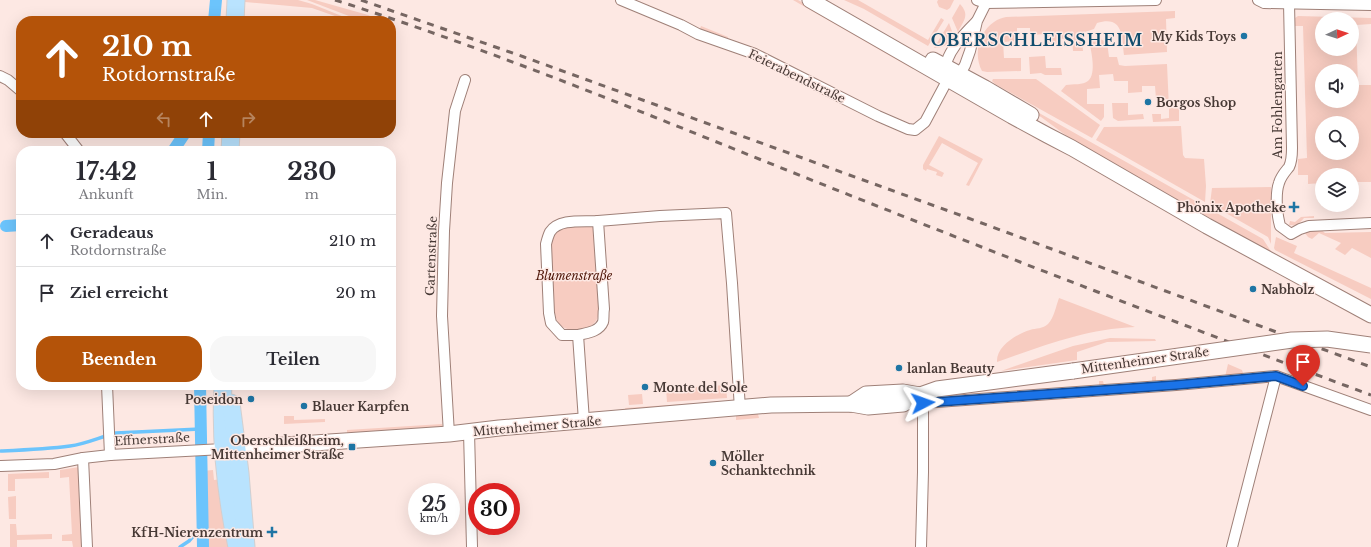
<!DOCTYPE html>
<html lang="de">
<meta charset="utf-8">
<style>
body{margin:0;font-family:"Libre Baskerville",serif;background:#f7f7f7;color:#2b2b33;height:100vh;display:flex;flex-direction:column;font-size:15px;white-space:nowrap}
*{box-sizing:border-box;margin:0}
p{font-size:13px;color:#7c7c81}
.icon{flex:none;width:22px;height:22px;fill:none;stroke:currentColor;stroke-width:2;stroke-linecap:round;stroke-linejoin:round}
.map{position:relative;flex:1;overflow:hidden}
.panel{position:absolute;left:16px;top:146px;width:380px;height:244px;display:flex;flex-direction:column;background:#fff;border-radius:16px;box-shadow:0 4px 16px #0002}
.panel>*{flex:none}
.guide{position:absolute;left:16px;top:16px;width:380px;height:122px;border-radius:16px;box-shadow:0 4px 16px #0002;background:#b45309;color:#fff;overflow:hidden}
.needle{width:26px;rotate:87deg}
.controls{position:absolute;left:1315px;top:12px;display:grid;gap:8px}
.controls a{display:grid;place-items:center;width:44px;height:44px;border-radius:50%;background:#fff;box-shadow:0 4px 16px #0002;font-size:20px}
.speed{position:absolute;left:408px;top:483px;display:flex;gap:8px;font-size:20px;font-weight:700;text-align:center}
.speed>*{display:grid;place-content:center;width:52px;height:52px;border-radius:50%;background:#fff;box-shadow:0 4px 16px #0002;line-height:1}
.speed small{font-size:10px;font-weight:400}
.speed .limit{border:6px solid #d22;background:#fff;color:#111}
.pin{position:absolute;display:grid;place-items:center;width:34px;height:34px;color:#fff;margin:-41px -17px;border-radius:50% 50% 50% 0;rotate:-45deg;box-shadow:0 0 4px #0007}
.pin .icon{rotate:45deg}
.me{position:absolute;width:44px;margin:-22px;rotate:86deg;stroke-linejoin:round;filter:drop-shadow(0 0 3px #0008)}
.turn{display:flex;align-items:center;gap:14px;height:84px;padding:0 20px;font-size:18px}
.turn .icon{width:52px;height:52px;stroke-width:2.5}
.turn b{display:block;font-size:28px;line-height:34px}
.lanes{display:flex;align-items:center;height:38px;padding:0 20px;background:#0003;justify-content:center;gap:20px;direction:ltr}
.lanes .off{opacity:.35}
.eta{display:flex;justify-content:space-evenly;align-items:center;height:68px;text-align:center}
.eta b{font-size:24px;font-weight:800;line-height:28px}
.button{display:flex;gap:8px;margin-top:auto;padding:8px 20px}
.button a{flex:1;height:46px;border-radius:16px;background:#b45309;color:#fff;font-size:16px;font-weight:800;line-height:46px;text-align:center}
.button a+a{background:#f7f7f7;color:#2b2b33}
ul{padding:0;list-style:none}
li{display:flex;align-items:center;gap:12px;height:52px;padding:0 20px;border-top:1px solid #e1e1e2}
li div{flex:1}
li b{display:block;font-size:15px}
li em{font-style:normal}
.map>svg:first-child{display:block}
.green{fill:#f7ccc1;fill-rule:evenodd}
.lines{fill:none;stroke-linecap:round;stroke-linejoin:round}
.stream{stroke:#6cc4fc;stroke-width:3.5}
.canal{stroke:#6cc4fc;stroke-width:12}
.street-casing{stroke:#9f8078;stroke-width:12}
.secondary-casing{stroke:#9f8078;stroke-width:17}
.primary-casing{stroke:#d3cfcf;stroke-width:19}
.street{stroke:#fff;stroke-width:10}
.secondary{stroke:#fff;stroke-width:15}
.primary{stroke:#b9e3fe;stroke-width:17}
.rail{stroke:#766662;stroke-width:3;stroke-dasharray:7 7;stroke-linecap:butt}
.secondary-bridge-casing{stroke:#9f8078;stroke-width:17;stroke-linecap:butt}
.secondary-bridge{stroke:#fff;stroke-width:15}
.route-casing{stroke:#114b97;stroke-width:10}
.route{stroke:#1a73e8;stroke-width:7}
.poi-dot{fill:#1e75a4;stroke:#fde8e3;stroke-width:1.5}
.labels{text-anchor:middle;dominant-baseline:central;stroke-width:3;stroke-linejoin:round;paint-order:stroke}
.poi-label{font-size:12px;font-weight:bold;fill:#473935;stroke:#fde8e3;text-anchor:start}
.street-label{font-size:12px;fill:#473935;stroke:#fde8e3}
.park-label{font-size:12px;font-style:italic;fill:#4e1608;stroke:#fde8e3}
.district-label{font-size:16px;font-weight:bold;letter-spacing:1px;fill:#114d6d;stroke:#fde8e3}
</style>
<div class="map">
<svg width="1371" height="547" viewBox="0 0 1371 547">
<rect width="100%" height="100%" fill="#fde8e3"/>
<g class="green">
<polygon points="245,0 298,0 312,4 354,21 349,21 312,8 245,2"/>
<polygon points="307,0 315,0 368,15 382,21 362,21"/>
<polygon points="793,0 798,0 915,65 913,69"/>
<polygon points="844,0 858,0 928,40 941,18 944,20 928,46 864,9"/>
<polygon points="938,0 954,0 950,8 947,10 939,7 937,2"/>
<path d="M960 4C970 15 964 20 958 32L952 18Z"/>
<path d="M1175 11V18L1166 19 1167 52 1124 55C1122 36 1123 15 1097 23L1094 29 1085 32 1082 37 1083 51H1073L1072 38 1059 39V45H1046V34L1030 35V28H1017V41L1003 42 1004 58H1021V71L987 72 982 71C973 54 979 32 994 22 998 19 1002 18 1006 17Z"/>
<path d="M1298 16 1371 18V24L1356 25 1358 85H1371V182H1352V175H1340L1339 172H1337V175H1322V183L1308 184V175H1298V159L1307 158 1303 26H1294L1295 18ZM1322 19H1352V49H1322ZM1322 71H1352V101H1322ZM1322 123H1352V153H1322Z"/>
<path d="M949 23 954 37C948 44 944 48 934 48Z"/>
<polygon points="701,26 728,37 728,38 700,29"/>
<path d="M1100 39 1107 42 1109 57H1117L1119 65 1125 66 1167 64 1169 108H1179V121L1153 122 1152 114H1161V119L1169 118V99H1156L1155 86H1142V92L1128 93V81H1114L1113 74 1099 75 1100 88 1087 89V104H1104V117L1101 121 1061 91 1066 85C1073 84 1083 85 1088 81 1097 74 1091 50 1089 41Z"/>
<polygon points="1045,56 1046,68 1061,68 1062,75 1045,75 1041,73 1030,74 1029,57"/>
<polygon points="993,79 1036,79 1100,125 1092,138 995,84 992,81"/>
<polygon points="993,87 1263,239 1272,253 1075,142 1041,117"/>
<polygon points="1112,103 1128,103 1128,115 1143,114 1144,119 1118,121 1113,118"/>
<polygon points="1181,126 1183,155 1185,158 1204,159 1206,186 1205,202 1096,140 1104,127"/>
<polygon points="939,136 983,159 969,186 966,185 978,163 942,143 929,165 944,173 942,177 936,175 937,172 927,169 926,171 923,169 923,165"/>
<polygon points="1271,187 1271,244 1268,237 1210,204 1212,188"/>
<path d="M1314 216V218H1304C1299 224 1296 226 1289 225L1290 221 1295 222 1301 217Z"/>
<path d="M590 225 593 227 594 230 599 303C599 309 599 316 596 321 588 332 565 334 558 322 550 307 551 258 551 240 558 224 575 226 590 225Z"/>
<polygon points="1320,229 1325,233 1371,232 1371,258 1352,248 1345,255 1335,249 1341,243 1319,233 1312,239 1308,237 1305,233 1306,232"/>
<polygon points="1276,237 1297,246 1294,253 1371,288 1371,299 1275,250 1274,248"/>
<polygon points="1282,258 1359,299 1357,301"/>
<path d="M1059 298 1135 327C1085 329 1043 346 997 362 996 346 1017 334 1030 330 1036 328 1043 329 1048 324 1054 318 1056 306 1059 298Z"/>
<polygon points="1110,338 1155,339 1156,341 1107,342 1077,352 1077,360 1001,371 1073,346"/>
<polygon points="1228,364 1242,370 1243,373 1242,375 1225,377"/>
<polygon points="1156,376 1156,383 1099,387 1099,381 1103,381 1104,385 1152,381 1152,377"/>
<polygon points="726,385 727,398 667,402 666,389"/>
<polygon points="642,394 643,404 629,405 628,395"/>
<polygon points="727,401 727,404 626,411 625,408"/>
<polygon points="755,412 758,414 759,418 736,420 736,415"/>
<polygon points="284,416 294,416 294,420 325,419 325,422 284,424"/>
<polygon points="442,424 442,428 347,435 347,430"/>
<polygon points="79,467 82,547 73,547 72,541 62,541 62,535 72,534 69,477 60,478 60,470"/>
<polygon points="213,470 214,480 222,479 232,547 203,547 202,471"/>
<polygon points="49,472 49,478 15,479 15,491 8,491 8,474"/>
<polygon points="16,496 16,519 9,519 8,497"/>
<polygon points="10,524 16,524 17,535 52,534 52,539 17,540 17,547 10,547"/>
</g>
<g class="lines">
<g class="stream">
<path d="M1 451C24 450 48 449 70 446 86 444 100 437 116 433L200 429"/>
<polyline points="180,547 189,541 202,526"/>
</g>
<g class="canal">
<polyline points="214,21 216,0"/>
<polyline points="173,151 185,133"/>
<polyline points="208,151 209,133"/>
<polyline points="6,226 21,225"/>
<polyline points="200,385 203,547"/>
</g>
<defs>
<g id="street">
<polyline points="621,0 681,25 698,34 755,54 878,116 908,129 915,130 925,122 948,79"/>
<polyline points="977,0 986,3 1156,0"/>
<polyline points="1258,0 1264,3 1371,5"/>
<path d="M1289 3 1292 148C1292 154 1292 161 1289 167 1285 172 1281 176 1279 183 1275 194 1277 215 1280 226L1291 234 1300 229 1309 226 1371 223"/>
<path d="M946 72C943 55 965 33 976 22"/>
<polyline points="0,76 8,80 21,91"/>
<polyline points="955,77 960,74 965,65 970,51 977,21 986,3"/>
<polyline points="65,133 79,151"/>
<path d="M578 335C586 333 599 332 603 322 604 319 603 313 604 309L598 221 660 216 726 213 732 283 740 409"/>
<polyline points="107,385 110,455"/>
<polyline points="921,397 923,403 923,472 921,547"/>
<polyline points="923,403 1176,385 1276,376 1371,410"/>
<path d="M584 421 578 335H562L551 323 549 313 546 244C547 240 548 236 550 232 559 218 584 222 598 221"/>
<polyline points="469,432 472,547"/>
<polyline points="449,434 442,316 444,231 447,183 455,111 465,80"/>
<polyline points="83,458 87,547"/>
<polyline points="1,466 54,464 83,458 110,455 223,449"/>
<polyline points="1232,547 1276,376"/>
</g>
<g id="secondary">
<polyline points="810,0 1012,116 1047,135 1072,148 1207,226 1371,315"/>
<polyline points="933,60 985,88 1031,115"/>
<polyline points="851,404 866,394 903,392 920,395"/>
<polyline points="225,449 449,434 499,428 771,405 851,404 868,407 903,404 920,395 937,389 1073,371"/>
</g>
<g id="primary">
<polyline points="235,21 236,0"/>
<polyline points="230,151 231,133"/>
<path d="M223 385C220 439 226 494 237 547"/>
<polyline points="231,403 240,473 246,547"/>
</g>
</defs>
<use href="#street" class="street-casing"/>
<use href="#secondary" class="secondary-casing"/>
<use href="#primary" class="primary-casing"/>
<use href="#street" class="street"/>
<use href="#secondary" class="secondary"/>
<use href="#primary" class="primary"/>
<g class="rail">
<path d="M335 0C489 49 639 111 789 171 982 248 1176 323 1371 395"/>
<polyline points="361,0 524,57 968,218 1371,367"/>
</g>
<defs>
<polyline id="secondary-bridge" points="1073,371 1292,340 1327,339 1371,345"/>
</defs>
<use href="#secondary-bridge" class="secondary-bridge-casing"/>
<use href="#secondary-bridge" class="secondary-bridge"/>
</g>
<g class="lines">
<defs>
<polyline id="route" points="923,403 1176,385 1276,376 1303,386"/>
</defs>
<use href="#route" class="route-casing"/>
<use href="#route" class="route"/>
</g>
<g class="poi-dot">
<circle cx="1244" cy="36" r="4"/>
<circle cx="1148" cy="102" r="4"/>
<path d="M1292 201h4v4h4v4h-4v4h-4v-4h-4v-4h4z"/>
<circle cx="1253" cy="289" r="4"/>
<circle cx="899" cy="368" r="4"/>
<circle cx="645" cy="387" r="4"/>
<circle cx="251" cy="399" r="4"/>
<circle cx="304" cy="406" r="4"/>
<rect x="348" y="443" width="8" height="8" rx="2"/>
<circle cx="713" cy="463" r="4"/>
<path d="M270 526h4v4h4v4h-4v4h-4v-4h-4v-4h4z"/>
</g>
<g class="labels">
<g class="poi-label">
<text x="1236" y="36" text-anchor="end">My Kids Toys</text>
<text x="1156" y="102">Borgos Shop</text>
<text x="1286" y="207" text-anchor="end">Phönix Apotheke</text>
<text x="1261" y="289">Nabholz</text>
<text x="907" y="368">lanlan Beauty</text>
<text x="653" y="387">Monte del Sole</text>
<text x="243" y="399" text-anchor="end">Poseidon</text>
<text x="312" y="406">Blauer Karpfen</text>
<text x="344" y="440" text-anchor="end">Oberschleißheim,<tspan x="344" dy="14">Mittenheimer Straße</tspan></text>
<text x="721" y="456">Möller<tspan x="721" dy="14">Schanktechnik</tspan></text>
<text x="263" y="532" text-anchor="end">KfH-Nierenzentrum</text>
</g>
<g class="street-label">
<text transform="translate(797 76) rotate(26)">Feierabendstraße</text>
<text transform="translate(1277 105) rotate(-90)">Am Fohlengarten</text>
<text transform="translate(431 256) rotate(-88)">Gartenstraße</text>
<text transform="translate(1145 360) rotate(-8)">Mittenheimer Straße</text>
<text transform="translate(537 426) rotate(-5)">Mittenheimer Straße</text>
<text transform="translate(152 439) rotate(-3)">Effnerstraße</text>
</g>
<g class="park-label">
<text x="574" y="275">Blumenstraße</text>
</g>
<g class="district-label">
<text x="1037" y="40">OBERSCHLEISSHEIM</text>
</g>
</g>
</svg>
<div class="controls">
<a><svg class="needle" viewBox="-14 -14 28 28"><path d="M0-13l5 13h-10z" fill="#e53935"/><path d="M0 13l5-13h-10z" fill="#7c7c81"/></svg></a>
<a><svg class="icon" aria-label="sound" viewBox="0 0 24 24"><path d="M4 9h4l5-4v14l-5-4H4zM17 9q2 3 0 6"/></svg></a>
<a><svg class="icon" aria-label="search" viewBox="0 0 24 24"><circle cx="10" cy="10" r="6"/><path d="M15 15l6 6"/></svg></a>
<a><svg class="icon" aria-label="layers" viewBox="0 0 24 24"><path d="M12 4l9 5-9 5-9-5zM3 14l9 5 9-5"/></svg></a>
</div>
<div class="speed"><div>25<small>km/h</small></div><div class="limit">30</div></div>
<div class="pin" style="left:1303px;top:386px;background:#d93025"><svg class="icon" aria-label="arrive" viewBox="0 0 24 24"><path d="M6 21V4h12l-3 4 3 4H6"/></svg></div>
<svg class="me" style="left:923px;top:403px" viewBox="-20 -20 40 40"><path d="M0-17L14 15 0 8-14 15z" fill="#1a73e8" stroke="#fff" stroke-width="4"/></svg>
<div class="guide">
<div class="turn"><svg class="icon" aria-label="ahead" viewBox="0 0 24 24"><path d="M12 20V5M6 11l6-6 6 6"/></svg><div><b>210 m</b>Rotdornstraße</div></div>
<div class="lanes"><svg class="icon off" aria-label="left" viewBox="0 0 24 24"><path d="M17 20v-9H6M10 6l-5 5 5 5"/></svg><svg class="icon" aria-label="ahead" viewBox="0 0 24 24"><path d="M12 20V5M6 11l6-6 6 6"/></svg><svg class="icon off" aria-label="right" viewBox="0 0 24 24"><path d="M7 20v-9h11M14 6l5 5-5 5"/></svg></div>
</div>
<section class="panel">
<div class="eta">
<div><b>17:42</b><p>Ankunft</p></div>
<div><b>1</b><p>Min.</p></div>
<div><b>230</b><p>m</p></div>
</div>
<ul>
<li><svg class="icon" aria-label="ahead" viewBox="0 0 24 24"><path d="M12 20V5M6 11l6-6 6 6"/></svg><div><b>Geradeaus</b><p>Rotdornstraße</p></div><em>210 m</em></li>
<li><svg class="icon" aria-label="arrive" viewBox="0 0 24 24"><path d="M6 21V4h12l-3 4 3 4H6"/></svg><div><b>Ziel erreicht</b></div><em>20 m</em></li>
</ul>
<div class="button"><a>Beenden</a><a>Teilen</a></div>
</section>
</div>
